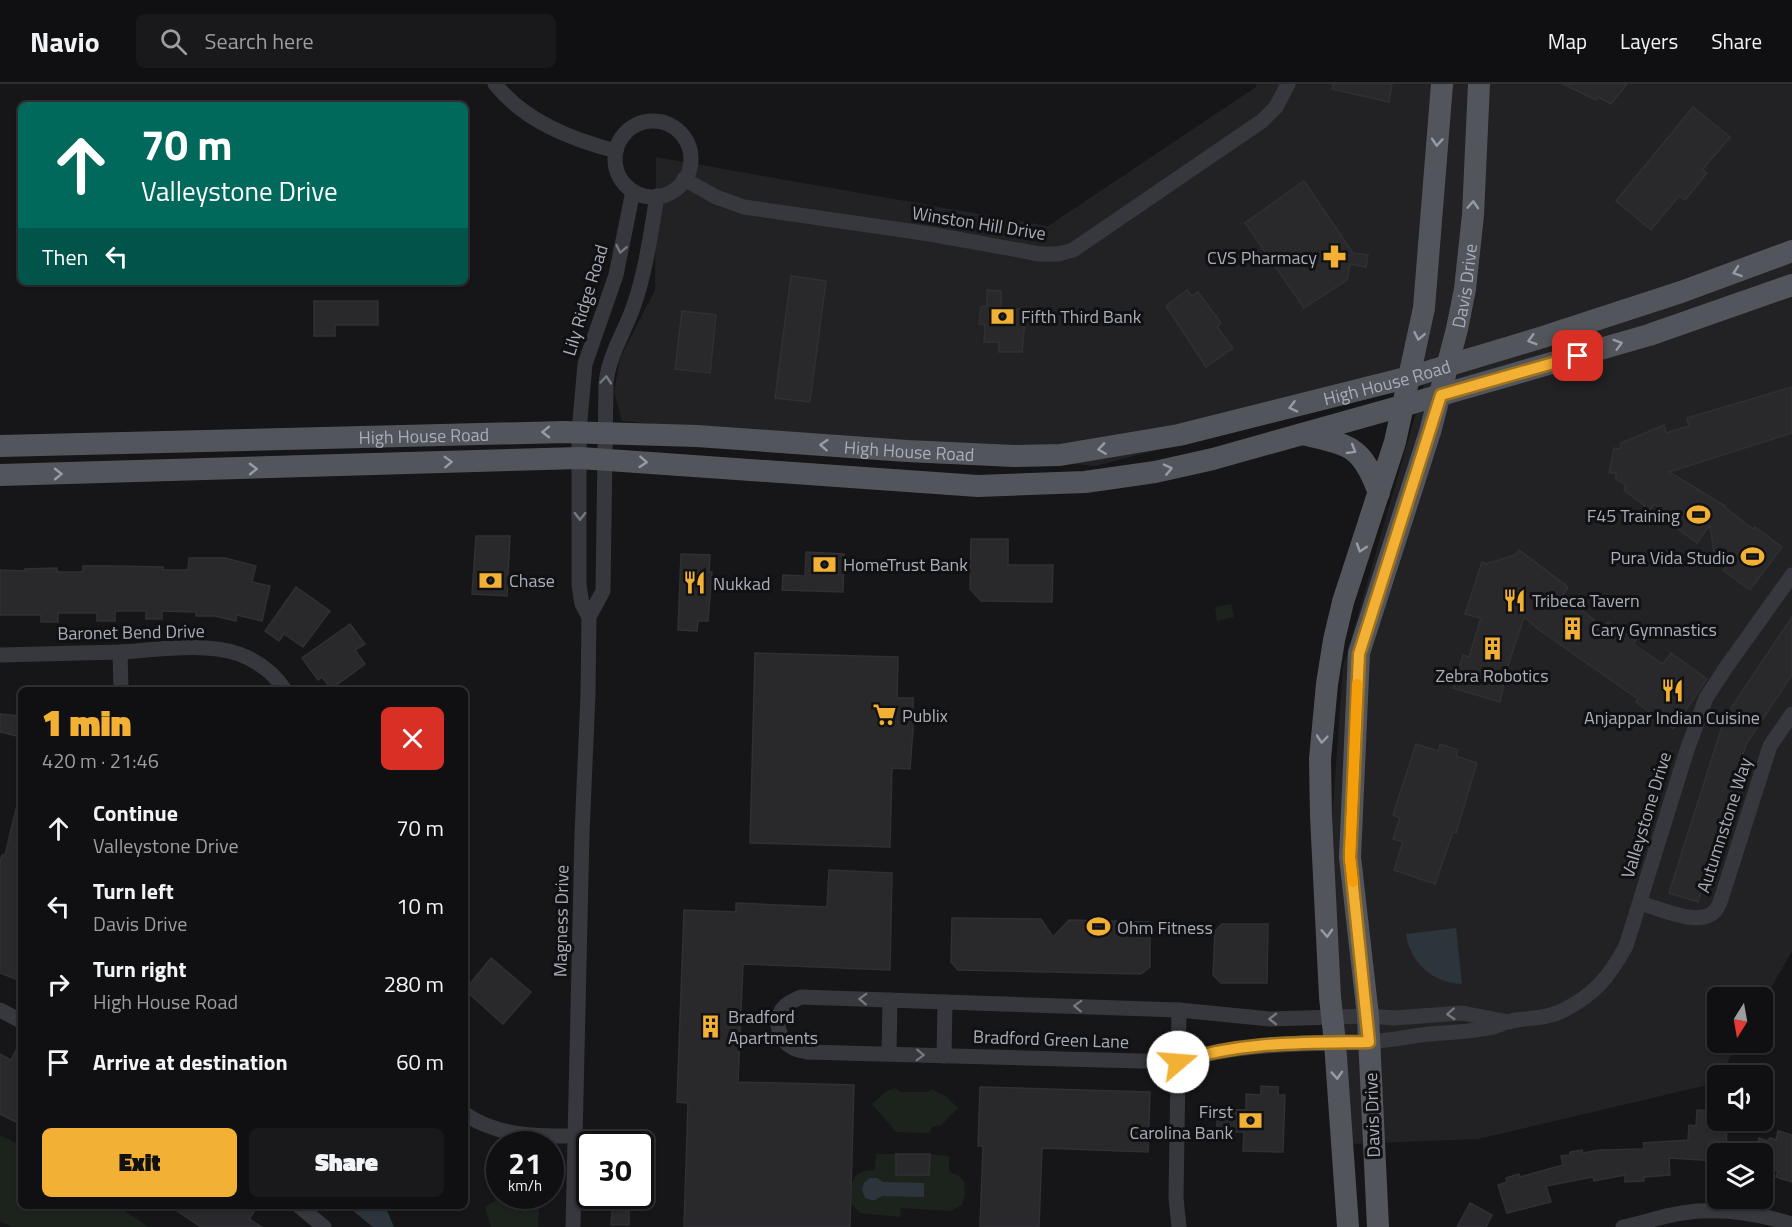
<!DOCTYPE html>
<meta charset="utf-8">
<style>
body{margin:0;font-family:"Titillium Web",sans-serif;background:#19191b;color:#f1f3f6;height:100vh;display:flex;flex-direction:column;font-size:22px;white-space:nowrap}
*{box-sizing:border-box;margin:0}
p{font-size:20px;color:#9c9d9f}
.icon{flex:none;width:33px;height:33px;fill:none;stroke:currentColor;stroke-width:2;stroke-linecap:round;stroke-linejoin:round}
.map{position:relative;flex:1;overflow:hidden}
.sheet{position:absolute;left:18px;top:603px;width:450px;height:522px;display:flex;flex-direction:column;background:#101012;border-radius:9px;box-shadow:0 2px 4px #0004,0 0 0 2px #303032}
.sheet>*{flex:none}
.hud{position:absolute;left:18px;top:18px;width:450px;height:183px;border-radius:9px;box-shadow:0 2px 4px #0004,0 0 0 2px #303032;background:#00695c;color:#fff;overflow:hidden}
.needle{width:39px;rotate:191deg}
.fabs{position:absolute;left:1707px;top:903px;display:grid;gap:12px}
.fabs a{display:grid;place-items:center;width:66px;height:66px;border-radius:9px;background:#101012;box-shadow:0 2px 4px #0004,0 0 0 2px #303032;font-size:30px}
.speed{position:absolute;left:486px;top:1047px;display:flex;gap:12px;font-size:30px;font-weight:700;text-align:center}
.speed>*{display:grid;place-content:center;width:78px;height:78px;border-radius:50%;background:#101012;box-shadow:0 2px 4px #0004,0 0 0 2px #303032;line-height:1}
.speed small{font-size:15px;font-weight:400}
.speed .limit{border:3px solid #111;border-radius:9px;background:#fff;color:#111}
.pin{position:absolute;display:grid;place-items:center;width:51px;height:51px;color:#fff;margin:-26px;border-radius:12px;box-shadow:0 3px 9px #0006}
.me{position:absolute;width:66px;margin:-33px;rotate:72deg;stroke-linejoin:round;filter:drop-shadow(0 0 4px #0008)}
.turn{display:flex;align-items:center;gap:21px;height:126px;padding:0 24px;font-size:27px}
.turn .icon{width:78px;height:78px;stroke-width:2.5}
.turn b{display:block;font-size:42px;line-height:51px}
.then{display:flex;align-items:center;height:57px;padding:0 24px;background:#0003;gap:12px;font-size:22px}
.round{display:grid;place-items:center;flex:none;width:63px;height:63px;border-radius:9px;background:#19191b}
.summary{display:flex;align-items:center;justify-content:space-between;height:102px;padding:0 24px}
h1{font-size:36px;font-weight:800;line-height:45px;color:#f2b134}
.action{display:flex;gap:12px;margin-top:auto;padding:12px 24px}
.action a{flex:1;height:69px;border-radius:9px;background:#f2b134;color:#111;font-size:24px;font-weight:800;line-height:69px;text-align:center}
.action a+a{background:#19191b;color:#f1f3f6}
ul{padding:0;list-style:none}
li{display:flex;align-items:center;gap:18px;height:78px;padding:0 24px}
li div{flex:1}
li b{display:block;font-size:22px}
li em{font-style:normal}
header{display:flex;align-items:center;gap:36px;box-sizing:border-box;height:84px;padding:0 30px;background:#101012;border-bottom:2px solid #303032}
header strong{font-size:28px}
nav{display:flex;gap:33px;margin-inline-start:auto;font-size:21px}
.search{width:420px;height:54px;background:#19191b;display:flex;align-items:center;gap:15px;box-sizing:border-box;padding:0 21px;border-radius:9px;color:#9c9d9f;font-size:22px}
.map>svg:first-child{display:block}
.built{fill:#222225}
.green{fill:#1c231d}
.water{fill:#2c353c}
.building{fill:#29292c;stroke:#303034;stroke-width:1.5}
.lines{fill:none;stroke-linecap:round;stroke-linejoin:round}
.street{stroke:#37383d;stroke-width:15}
.primary{stroke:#53555c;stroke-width:22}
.oneway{stroke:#979ba6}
.oneway2{stroke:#757881}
.route-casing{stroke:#9d7322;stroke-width:15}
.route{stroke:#f2b134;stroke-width:10}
.slow{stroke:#f59e0b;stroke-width:10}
.labels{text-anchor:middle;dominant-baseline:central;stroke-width:6;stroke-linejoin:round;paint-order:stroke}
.street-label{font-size:18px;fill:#a8adb8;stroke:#111113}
.poi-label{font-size:18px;fill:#a8adb8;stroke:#111113;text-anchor:start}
</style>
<header>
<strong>Navio</strong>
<div class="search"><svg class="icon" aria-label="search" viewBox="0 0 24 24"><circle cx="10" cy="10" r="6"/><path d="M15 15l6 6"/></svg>Search here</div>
<nav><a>Map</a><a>Layers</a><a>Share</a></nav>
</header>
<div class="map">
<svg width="1792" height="1143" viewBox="0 0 1792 1143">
<rect width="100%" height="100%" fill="#161618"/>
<polygon class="built" points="1256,0 1792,0 1792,867 1763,918 1762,914 1718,914 1718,958 1739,959 1720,991 1718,992 1716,999 1478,1055 1351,1060 1330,764 1343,583 1424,301 1335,320 1095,382 622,337 614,308 620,274 655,206 656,73 1048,142 1256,3"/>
<g class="green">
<polygon points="1231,520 1234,533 1217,537 1215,523"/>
<polygon points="896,1004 900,1008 928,1008 931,1005 947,1013 958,1024 941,1041 932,1043 929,1049 896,1048 872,1020 887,1007"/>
<polygon points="0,1051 21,1062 21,1122 117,1122 149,1143 12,1143 0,1137"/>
<path d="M876 1070H896L897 1091H929V1070L949 1072V1088L958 1091 964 1097 965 1111 962 1121 950 1127 901 1124 900 1133 860 1129 851 1119C852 1098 850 1087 875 1086Z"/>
<polygon points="499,1110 500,1112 540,1112 538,1143 491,1143 485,1123 494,1118"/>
</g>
<g class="water">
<path d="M1456 844 1462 900C1433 899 1410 879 1406 850Z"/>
<polygon points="870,1094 877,1094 883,1098 924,1099 924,1113 882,1112 875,1116 871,1116 865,1114 862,1106 864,1099"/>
<polygon points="347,1122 385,1122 394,1143 373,1143"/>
</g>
<g class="building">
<polygon points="1333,0 1392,0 1389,18 1332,5"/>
<polygon points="1563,0 1627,0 1611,20 1598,13 1596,16"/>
<polygon points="1693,23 1730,53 1702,86 1707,89 1685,116 1679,112 1651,146 1616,117"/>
<polygon points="1304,97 1353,169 1368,171 1366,183 1350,180 1347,196 1304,224 1245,139"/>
<polygon points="791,192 826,197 810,318 775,314"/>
<polygon points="987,206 1001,207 1001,225 1026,225 1022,268 999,268 999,258 984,258 985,241 979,240 981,223 987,222"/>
<polygon points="1187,206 1192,212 1198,208 1221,239 1217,243 1233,264 1206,283 1166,222"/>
<polygon points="314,217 378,217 378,241 335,241 335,252 314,252"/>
<polygon points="682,227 716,231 710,289 675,285"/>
<polygon points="1792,303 1792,349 1669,388 1725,422 1724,423 1753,445 1755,443 1782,463 1750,506 1723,486 1728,480 1714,470 1710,441 1697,459 1671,440 1675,433 1654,420 1650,426 1624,406 1626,401 1616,395 1616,389 1609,389 1614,364 1620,365 1621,359 1664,341 1666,349 1689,342 1687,334"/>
<polygon points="476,452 510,452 507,512 472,510"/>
<polygon points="971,455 1008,455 1008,481 1053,481 1052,518 981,517 970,505"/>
<polygon points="1519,466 1568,503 1563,511 1603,543 1608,538 1636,556 1633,560 1663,580 1671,569 1707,595 1673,645 1636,618 1638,615 1538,545 1524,533 1507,585 1500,618 1453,604 1463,571 1469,573 1481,534 1465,530 1482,478 1486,480 1515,471"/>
<polygon points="806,468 844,470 843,508 782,506 783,491 805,492"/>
<polygon points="681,470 710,471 709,488 712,488 708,537 698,537 697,547 678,546"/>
<polygon points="189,474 225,474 256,482 252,498 270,502 262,537 237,531 236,537 215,532 196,532 196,528 162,527 162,535 146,535 146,527 115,527 115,537 97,537 97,529 58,529 58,538 41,538 41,531 0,531 0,486 26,487 25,485 57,484 57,488 83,488 83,482 114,482 163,483 163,486 188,486"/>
<polygon points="296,503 330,527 303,563 284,550 279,557 265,547"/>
<polygon points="1792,533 1792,591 1746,660 1698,818 1669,809 1725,633"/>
<polygon points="350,540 365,560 355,566 365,580 331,605 322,593 318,596 302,574"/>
<polygon points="755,569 898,573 897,614 913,614 913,646 910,685 892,684 890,763 750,759"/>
<polygon points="0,630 21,632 21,653 0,648"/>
<polygon points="1416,660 1438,667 1440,660 1458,666 1456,672 1477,679 1456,749 1453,748 1435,800 1394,786 1403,758 1393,755 1400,734 1393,731"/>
<polygon points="16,725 21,725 21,897 0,889 0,777 2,771 5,771"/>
<polygon points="829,786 892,789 890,886 743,880 738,998 854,1001 850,1143 684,1143 688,1019 677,1018 684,826 736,828 736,819 827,823"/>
<polygon points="952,834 1041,835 1053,853 1069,836 1150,838 1150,883 1141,890 958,886 951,878"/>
<polygon points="1222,840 1268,840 1267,899 1221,899 1213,891 1215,847"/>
<polygon points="491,874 531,908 503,940 465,906"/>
<polygon points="21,956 21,1028 16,1038 0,1030 0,970 11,976"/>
<polygon points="1261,1002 1278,1003 1278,1011 1285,1011 1283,1068 1243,1067 1244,1048 1217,1048 1217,1025 1246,1026 1246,1010 1261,1011"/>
<polygon points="980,1003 1150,1008 1148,1068 1042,1064 1039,1143 980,1143 983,1062 978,1062"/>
<polygon points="1697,1026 1715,1027 1714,1040 1727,1040 1726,1070 1718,1070 1718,1077 1669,1074 1670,1091 1644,1093 1644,1097 1625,1098 1625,1091 1594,1097 1593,1093 1546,1102 1551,1118 1507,1129 1498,1101 1507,1098 1506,1094 1519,1090 1520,1093 1563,1081 1561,1072 1570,1071 1570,1068 1582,1066 1583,1069 1600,1066 1644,1065 1643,1059 1688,1056 1689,1041 1696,1042"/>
<polygon points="1778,1047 1792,1051 1792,1098 1776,1093 1778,1087 1762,1082 1762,1070 1754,1070 1759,1054 1768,1057 1770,1054 1776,1056"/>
<polygon points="896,1070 930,1070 929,1091 896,1091"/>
<polygon points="1470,1119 1492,1131 1486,1143 1457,1143"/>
<polygon points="170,1122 258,1122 249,1135 262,1143 201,1143"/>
<polygon points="612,1126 629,1127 629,1141 611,1141"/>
</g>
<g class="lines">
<g class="street">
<path d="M495 0C525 37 570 55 616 67"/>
<circle cx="653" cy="75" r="38"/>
<polyline points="684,95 716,113 744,123 930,150 1040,170 1058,170 1073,166 1262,37 1276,23 1288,0"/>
<polyline points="589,533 582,520 579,501 579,348 585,280 616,191 633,107"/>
<polyline points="120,568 121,606"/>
<path d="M0 571C40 570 80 569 120 568 156 566 204 558 239 570 258 577 274 589 285 606"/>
<path d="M1640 819C1659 824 1699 844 1715 827 1719 823 1721 815 1723 809L1770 662 1792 630"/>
<polyline points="0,926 21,937"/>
<polyline points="1179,926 1176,1114 1179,1143"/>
<path d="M1509 938 1462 929 1394 934 1368 932 1270 935 1179 926 801 913C795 916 789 918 784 923 773 935 778 956 793 964 797 966 803 967 807 968L1178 978C1240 958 1303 961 1367 958 1389 957 1409 952 1430 950 1450 948 1470 948 1489 944 1495 943 1501 940 1507 938 1526 933 1545 936 1564 926 1595 910 1609 893 1626 862L1686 669 1706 614 1727 582 1792 491"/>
<polyline points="889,970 890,916"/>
<polyline points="944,972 945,918"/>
<path d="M465 1030C499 1053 537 1052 576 1052"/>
<polyline points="299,1122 324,1143"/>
<path d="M573 1143 582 750 588 610 589 533 603 507 606 299C609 270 625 248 634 221 646 186 651 148 657 112"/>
<path d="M1623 1143C1643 1139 1662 1132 1682 1129 1719 1123 1757 1129 1792 1140"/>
</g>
<g class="primary">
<path d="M1303 350C1350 362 1361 360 1379 409"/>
<path id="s1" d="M0 362 564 348 697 352 907 367 1014 372 1060 371 1179 351 1410 293 1543 253 1681 208 1792 167"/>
<polyline points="0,391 580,374 978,402 1085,398 1155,388 1213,375 1441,311 1649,251 1792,201"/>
<polyline points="1348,1143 1335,959 1330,913 1321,732 1320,675 1327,600 1334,556 1343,518 1395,358 1424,224 1442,0"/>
<path id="s2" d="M1378 1143 1368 932 1350 773 1359 569 1430 348 1457 245 1465 205 1473 131 1479 0"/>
</g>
</g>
<defs><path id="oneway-chevron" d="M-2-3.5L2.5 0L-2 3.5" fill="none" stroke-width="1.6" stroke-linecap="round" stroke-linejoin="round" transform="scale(1.5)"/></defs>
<g class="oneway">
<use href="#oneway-chevron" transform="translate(1437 58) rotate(94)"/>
<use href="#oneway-chevron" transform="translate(1473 121) rotate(-87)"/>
<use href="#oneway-chevron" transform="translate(1737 188) rotate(161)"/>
<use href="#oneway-chevron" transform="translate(1419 252) rotate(101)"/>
<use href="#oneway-chevron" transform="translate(1532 256) rotate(164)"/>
<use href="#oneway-chevron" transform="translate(1618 260) rotate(-16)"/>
<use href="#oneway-chevron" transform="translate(1293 323) rotate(166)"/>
<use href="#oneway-chevron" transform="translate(546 348) rotate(179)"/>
<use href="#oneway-chevron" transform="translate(824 361) rotate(-176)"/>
<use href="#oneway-chevron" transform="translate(1102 365) rotate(172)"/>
<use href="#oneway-chevron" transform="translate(1352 366) rotate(31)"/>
<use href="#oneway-chevron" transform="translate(448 378) rotate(-2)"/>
<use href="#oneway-chevron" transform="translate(643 378) rotate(4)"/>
<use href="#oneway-chevron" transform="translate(253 385) rotate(-1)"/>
<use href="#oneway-chevron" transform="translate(1168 385) rotate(-13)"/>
<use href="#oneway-chevron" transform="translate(58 390) rotate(-1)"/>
<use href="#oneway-chevron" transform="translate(1361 464) rotate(108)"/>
<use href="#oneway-chevron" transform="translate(1322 655) rotate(95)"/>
<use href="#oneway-chevron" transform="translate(1327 849) rotate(87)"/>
<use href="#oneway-chevron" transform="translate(1337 991) rotate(86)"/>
</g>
<g class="oneway2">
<use href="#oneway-chevron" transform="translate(621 165) rotate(101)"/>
<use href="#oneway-chevron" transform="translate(606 296) rotate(-85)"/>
<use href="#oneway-chevron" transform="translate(580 432) rotate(91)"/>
<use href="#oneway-chevron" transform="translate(863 915) rotate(-178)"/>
<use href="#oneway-chevron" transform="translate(1078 922) rotate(-178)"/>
<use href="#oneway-chevron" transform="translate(1451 930) rotate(177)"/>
<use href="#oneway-chevron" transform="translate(1273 935) rotate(180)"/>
<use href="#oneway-chevron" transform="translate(920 971) rotate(2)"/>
</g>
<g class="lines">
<defs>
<path id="route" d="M1178 978C1240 957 1305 959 1369 958L1350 773 1359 570 1441 311 1578 272"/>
</defs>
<use href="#route" class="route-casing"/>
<use href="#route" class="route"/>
<polyline class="slow" points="1353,798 1350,773 1357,600"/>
</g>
<defs>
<symbol id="pharmacy-bare" viewBox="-9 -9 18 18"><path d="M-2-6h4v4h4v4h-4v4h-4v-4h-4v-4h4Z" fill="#f2b134" stroke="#111113" stroke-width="2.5" paint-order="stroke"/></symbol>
<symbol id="bank-bare" viewBox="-9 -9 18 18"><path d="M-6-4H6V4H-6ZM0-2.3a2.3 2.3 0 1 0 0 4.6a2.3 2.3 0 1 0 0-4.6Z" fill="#f2b134" stroke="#111113" stroke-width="2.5" paint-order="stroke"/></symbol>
<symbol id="stadium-bare" viewBox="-9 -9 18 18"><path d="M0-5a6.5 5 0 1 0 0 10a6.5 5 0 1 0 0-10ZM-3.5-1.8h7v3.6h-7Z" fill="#f2b134" stroke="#111113" stroke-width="2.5" paint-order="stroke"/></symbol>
<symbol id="restaurant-bare" viewBox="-9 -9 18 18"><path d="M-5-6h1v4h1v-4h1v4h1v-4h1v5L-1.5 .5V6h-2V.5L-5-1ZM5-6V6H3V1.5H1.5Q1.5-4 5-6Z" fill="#f2b134" stroke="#111113" stroke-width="2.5" paint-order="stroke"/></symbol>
<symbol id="building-bare" viewBox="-9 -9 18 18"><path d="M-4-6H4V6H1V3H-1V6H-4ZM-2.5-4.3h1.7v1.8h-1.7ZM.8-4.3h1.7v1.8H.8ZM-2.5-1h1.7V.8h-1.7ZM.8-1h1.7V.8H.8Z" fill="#f2b134" stroke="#111113" stroke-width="2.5" paint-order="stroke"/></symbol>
<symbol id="supermarket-bare" viewBox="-9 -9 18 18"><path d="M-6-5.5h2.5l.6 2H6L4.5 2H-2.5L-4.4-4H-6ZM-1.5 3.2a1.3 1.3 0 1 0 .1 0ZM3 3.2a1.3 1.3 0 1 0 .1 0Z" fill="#f2b134" stroke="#111113" stroke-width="2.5" paint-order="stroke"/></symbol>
</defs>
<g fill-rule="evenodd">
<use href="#pharmacy-bare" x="1318" y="156" width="33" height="33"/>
<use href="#bank-bare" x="986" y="216" width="33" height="33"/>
<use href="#stadium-bare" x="1682" y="414" width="33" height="33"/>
<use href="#stadium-bare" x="1736" y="456" width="33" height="33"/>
<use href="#bank-bare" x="808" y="464" width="33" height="33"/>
<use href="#bank-bare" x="474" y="480" width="33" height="33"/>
<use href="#restaurant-bare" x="678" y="482" width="33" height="33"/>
<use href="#restaurant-bare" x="1498" y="500" width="33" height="33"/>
<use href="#building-bare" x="1556" y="528" width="33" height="33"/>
<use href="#building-bare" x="1476" y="548" width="33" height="33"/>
<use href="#restaurant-bare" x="1656" y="590" width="33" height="33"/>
<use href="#supermarket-bare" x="868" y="614" width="33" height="33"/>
<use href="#stadium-bare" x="1082" y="826" width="33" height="33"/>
<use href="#building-bare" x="694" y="926" width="33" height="33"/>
<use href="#bank-bare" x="1234" y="1020" width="33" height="33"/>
</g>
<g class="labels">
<g class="street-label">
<text transform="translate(979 139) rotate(9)">Winston Hill Drive</text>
<text stroke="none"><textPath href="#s2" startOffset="958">Davis Drive</textPath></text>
<text transform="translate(585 216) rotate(-73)">Lily Ridge Road</text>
<text stroke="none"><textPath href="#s1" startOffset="1396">High House Road</textPath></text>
<text stroke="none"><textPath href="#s1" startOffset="424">High House Road</textPath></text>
<text stroke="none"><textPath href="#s1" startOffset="910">High House Road</textPath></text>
<text transform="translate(131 548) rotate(-1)">Baronet Bend Drive</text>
<text transform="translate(1646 731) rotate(-73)">Valleystone Drive</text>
<text transform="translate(1724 741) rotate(-72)">Autumnstone Way</text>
<text transform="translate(561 837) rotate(-89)">Magness Drive</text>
<text transform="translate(1051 955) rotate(2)">Bradford Green Lane</text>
<text transform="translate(1372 1031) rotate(-92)">Davis Drive</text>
</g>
<g class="poi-label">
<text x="1317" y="173" text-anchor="end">CVS Pharmacy</text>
<text x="1021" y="232">Fifth Third Bank</text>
<text x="1680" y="431" text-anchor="end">F45 Training</text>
<text x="1735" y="473" text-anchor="end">Pura Vida Studio</text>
<text x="843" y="480">HomeTrust Bank</text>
<text x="509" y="496">Chase</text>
<text x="713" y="499">Nukkad</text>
<text x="1532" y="516">Tribeca Tavern</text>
<text x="1591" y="545">Cary Gymnastics</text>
<text x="1492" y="591" text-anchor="middle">Zebra Robotics</text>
<text x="902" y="631">Publix</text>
<text x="1672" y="633" text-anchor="middle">Anjappar Indian Cuisine</text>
<text x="1117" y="843">Ohm Fitness</text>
<text x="728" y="932">Bradford<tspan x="728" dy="21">Apartments</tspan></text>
<text x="1233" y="1027" text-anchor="end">First<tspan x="1233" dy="21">Carolina Bank</tspan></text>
</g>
</g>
</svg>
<div class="fabs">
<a><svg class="needle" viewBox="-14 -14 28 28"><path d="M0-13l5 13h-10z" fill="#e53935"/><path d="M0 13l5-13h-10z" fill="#9c9d9f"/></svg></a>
<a><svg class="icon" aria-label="sound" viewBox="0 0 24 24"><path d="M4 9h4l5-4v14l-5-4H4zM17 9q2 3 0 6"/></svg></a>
<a><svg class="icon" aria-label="layers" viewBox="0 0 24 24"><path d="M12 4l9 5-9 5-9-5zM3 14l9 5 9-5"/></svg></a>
</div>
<div class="speed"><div>21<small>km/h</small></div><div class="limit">30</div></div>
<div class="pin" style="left:1578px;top:272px;background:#d93025"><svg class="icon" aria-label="arrive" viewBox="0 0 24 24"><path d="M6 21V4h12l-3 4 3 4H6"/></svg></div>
<svg class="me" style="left:1178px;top:978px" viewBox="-20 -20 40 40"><circle r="19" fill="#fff"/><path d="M0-13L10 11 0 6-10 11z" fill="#f2b134"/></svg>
<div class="hud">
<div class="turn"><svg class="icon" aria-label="ahead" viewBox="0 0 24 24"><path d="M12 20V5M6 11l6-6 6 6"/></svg><div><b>70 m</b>Valleystone Drive</div></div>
<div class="then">Then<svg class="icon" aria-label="left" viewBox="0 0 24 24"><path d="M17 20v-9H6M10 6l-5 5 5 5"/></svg></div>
</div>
<section class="sheet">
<div class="summary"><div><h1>1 min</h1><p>420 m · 21:46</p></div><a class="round" style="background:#d93025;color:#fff"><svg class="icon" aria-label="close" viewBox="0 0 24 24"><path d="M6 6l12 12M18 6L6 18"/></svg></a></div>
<ul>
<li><svg class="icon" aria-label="ahead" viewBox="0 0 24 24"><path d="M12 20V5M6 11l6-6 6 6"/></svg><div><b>Continue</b><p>Valleystone Drive</p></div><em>70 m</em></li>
<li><svg class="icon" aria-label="left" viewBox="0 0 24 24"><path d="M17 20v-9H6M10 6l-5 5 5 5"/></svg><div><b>Turn left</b><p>Davis Drive</p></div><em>10 m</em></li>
<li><svg class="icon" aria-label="right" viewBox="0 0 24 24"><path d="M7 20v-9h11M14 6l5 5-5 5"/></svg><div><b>Turn right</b><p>High House Road</p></div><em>280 m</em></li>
<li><svg class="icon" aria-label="arrive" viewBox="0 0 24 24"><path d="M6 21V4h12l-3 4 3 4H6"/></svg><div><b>Arrive at destination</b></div><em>60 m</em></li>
</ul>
<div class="action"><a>Exit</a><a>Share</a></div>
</section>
</div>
